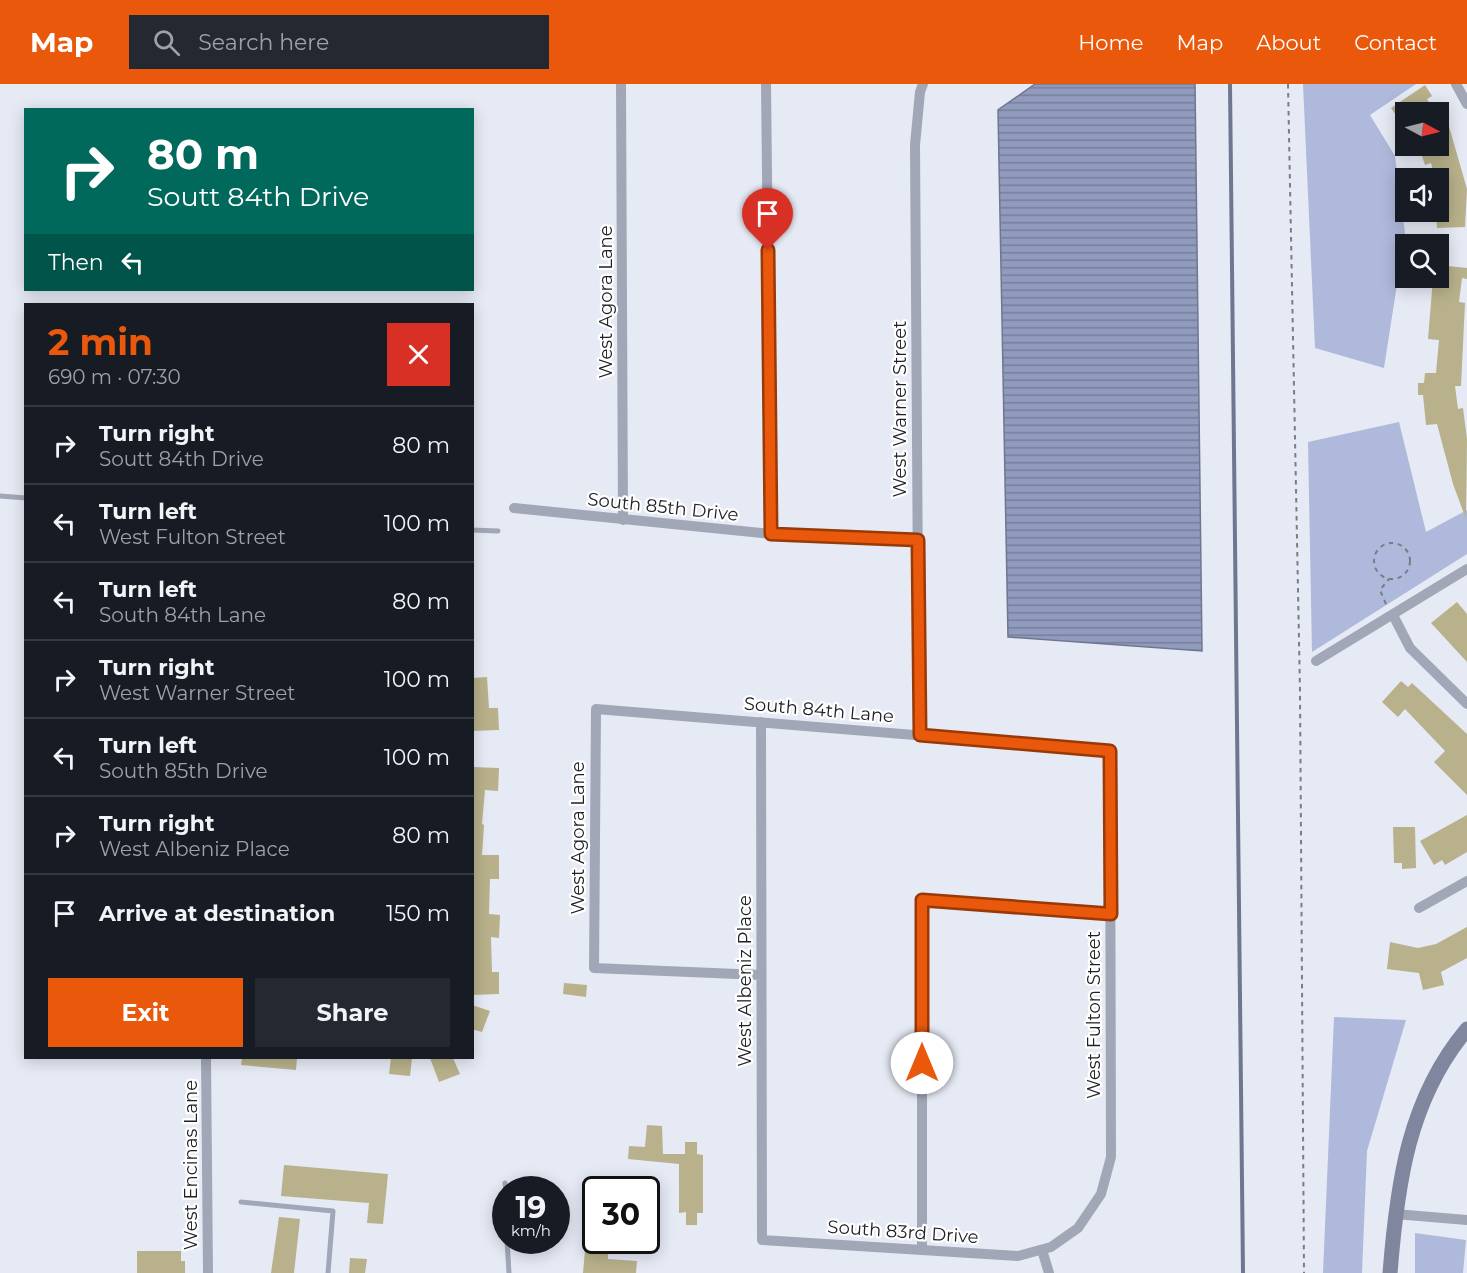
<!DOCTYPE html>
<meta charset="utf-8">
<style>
body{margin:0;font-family:Montserrat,sans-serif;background:#242831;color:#f1f3f6;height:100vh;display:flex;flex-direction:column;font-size:22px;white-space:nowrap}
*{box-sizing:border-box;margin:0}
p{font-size:20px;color:#9ea1a6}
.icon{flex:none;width:33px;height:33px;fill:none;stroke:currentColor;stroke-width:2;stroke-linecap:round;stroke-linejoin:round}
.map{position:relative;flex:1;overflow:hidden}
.sheet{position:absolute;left:24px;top:219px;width:450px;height:756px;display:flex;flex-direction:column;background:#171b24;border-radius:0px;box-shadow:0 3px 15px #0003}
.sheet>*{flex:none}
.banner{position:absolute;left:24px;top:24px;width:450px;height:183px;border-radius:0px;box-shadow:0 3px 15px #0003;background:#00695c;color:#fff;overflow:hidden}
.needle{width:39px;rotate:97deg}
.buttons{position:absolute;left:1395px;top:18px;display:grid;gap:12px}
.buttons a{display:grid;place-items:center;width:54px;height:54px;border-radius:0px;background:#171b24;box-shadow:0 3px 15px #0003;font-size:30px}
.speed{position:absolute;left:492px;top:1092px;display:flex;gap:12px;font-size:30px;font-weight:700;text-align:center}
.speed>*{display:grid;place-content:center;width:78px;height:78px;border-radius:50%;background:#171b24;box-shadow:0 3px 15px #0003;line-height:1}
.speed small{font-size:15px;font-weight:400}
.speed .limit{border:3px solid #111;border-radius:9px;background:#fff;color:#111}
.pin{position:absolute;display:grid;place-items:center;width:51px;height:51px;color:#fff;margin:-62px -26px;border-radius:50% 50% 50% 0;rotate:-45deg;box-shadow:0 0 6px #0007}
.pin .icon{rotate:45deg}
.me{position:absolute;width:66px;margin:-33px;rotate:0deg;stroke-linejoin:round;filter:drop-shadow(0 0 4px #0008)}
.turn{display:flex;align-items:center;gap:21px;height:126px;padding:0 24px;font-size:27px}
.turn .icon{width:78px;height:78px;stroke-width:2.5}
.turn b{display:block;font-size:42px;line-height:51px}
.then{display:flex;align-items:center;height:57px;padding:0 24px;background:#0003;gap:12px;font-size:22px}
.round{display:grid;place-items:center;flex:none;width:63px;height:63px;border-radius:0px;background:#242831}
.head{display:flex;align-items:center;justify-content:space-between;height:102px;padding:0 24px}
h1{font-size:36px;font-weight:700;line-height:45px;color:#ea580c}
.primary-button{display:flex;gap:12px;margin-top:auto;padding:12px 24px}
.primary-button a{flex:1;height:69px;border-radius:0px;background:#ea580c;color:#fff;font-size:24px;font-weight:700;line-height:69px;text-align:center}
.primary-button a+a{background:#242831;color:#f1f3f6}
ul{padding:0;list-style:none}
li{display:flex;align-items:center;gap:18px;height:78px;padding:0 24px;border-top:2px solid #363941}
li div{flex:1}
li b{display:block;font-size:22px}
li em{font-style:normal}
header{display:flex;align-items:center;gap:36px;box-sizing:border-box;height:84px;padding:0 30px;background:#ea580c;color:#fff}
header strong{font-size:28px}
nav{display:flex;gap:33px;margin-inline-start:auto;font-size:21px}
.search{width:420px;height:54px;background:#242831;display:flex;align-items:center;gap:15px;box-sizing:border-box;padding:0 21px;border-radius:0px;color:#9ea1a6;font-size:22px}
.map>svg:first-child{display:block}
.park{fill:#afb9db}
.water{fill:url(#water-rules);stroke:#6f7690;stroke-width:1.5}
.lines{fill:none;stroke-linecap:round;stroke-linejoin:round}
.stream{stroke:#6f7690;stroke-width:4}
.building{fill:#b8b18b}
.path{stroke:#7a7d84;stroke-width:2;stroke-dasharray:4.5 4.5;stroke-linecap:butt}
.lane{stroke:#a2a7b7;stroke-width:5}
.street{stroke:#a2a7b7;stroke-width:10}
.secondary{stroke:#7f869d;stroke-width:15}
.route-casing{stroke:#983908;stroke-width:15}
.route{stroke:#ea580c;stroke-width:10}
.labels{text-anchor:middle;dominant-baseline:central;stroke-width:4.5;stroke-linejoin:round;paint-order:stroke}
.street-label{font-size:18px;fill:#202125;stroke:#fff}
</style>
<header>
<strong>Map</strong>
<div class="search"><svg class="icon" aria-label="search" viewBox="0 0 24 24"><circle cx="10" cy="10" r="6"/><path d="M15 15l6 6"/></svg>Search here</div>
<nav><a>Home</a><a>Map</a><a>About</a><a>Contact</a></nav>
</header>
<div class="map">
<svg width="1467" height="1189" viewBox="0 0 1467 1189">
<defs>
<pattern id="water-rules" width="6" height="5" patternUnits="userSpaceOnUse" patternTransform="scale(1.5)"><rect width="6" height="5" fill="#919bbe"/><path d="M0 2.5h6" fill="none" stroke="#767e9a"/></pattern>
</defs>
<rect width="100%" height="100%" fill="#e6eaf5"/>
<g class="park">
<polygon points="1303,0 1416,0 1370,31 1395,72 1405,149 1384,284 1315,264"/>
<polygon points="1399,338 1426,448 1467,426 1467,470 1312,568 1308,358"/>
<polygon points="1334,933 1406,936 1367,1067 1362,1189 1323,1189"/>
<polygon points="1415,1149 1466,1156 1463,1189 1415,1189"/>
</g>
<polygon class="water" points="1035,0 1195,0 1202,567 1008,553 998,26"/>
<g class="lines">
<polyline class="stream" points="1230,0 1243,1189"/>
</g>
<g class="building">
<polygon points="1425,1 1432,12 1427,15 1432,23 1424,28 1406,28 1406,46 1391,24"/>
<polygon points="1442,18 1467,105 1465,143 1437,144 1436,128 1438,128 1438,121 1445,121 1436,86 1433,87 1431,79 1425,81 1421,69 1438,63 1438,19"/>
<polygon points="1438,181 1467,184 1467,195 1462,194 1459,218 1465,219 1461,302 1455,302 1458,325 1463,324 1467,355 1466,435 1453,400 1437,340 1426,341 1423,311 1418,311 1418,299 1424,299 1425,289 1436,289 1439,256 1428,255 1433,194 1438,194"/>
<polygon points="1457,518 1467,530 1467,578 1431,539"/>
<polygon points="487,593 489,624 498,624 499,646 472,647 472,594"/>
<polygon points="1401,597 1408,603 1412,599 1467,650 1467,711 1434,678 1445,667 1405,625 1398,633 1382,618"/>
<polygon points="472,683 499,684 498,707 485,706 482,740 484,741 482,771 499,771 499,795 490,795 489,830 500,831 499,854 491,853 492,888 499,888 499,910 472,911"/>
<polygon points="1467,731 1467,768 1445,781 1442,776 1434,781 1420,757"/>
<polygon points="1393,743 1415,743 1416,784 1402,785 1402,779 1394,779"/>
<polygon points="1467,843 1467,874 1441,888 1444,901 1423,906 1419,889 1387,885 1390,858 1418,864 1436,860"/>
<polygon points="564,899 587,901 586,913 563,910"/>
<polygon points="472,921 490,927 482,948 472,945"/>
<polygon points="242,974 297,974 296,986 241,981"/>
<polygon points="391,974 412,974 410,992 389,990"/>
<polygon points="430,974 453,974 460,990 439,998"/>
<polygon points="647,1041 662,1042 663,1070 685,1070 685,1058 697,1058 697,1070 703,1071 703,1129 697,1129 697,1141 686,1141 686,1128 679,1129 679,1080 628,1075 629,1062 645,1063"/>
<polygon points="284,1081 388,1090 383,1140 367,1139 369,1119 281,1112"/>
<polygon points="279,1133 300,1135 294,1189 271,1189"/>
<polygon points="585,1166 608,1168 608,1175 637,1177 636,1189 583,1189"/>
<polygon points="137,1167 181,1167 181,1177 185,1177 185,1189 137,1189"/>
<polygon points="350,1174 367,1175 365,1189 349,1189"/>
</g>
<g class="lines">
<g class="path">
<polyline points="1288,0 1300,607 1304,1189"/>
<circle cx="1392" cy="477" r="18"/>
<polyline points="1386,520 1380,506 1389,495"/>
</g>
<g class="lane">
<polyline points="0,412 26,414"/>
<polyline points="472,446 498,447"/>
<polyline points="505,1099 506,1106"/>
<polyline points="241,1118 333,1127 328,1189"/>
<polyline points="507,1156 509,1189"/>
</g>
<g class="street">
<polyline points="621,0 623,436"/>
<polyline points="766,0 771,450"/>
<polyline points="1456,0 1467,20"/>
<polyline points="514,424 771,450 918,456"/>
<polyline points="1393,531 1410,564 1467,620"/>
<polyline points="1316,577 1467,485"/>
<polyline points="761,638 762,1156 1018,1172 1051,1163 1078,1144 1101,1110 1111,1073 1110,667 596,625 594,884 761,891"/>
<polyline points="919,651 915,61 920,8 923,0"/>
<polyline points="1419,824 1467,797"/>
<polyline points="206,974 208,1189"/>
<polyline points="1395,1130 1467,1136"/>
<polyline points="922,1166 922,816 1111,830"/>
<polyline points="1042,1166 1049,1189"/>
</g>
<path class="secondary" d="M1390 1189C1397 1101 1408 1015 1467 945"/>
</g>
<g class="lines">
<defs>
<polyline id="route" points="768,166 771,450 918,456 920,651 1110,667 1111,830 922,816 922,979"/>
</defs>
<use href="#route" class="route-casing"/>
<use href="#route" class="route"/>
</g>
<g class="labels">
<g class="street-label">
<text transform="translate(606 218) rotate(-90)">West Agora Lane</text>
<text transform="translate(900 325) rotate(-90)">West Warner Street</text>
<text transform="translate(663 423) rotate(6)">South 85th Drive</text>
<text transform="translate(819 626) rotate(5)">South 84th Lane</text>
<text transform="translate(578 754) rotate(-90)">West Agora Lane</text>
<text transform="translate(745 897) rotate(-90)">West Albeniz Place</text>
<text transform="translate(1094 931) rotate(-90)">West Fulton Street</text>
<text transform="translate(191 1081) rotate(-90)">West Encinas Lane</text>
<text transform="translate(903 1148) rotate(4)">South 83rd Drive</text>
</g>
</g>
</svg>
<div class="buttons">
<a><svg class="needle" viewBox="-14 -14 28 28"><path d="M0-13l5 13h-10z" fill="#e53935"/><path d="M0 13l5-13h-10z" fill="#9ea1a6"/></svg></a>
<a><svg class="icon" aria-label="sound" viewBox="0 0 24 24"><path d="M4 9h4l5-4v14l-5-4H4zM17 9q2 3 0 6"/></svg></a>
<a><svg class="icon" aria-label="search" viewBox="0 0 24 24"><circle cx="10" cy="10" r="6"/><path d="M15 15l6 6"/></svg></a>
</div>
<div class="speed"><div>19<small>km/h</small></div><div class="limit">30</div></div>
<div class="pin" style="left:768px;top:166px;background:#d93025"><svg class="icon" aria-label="arrive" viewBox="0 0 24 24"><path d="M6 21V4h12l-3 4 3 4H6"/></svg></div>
<svg class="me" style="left:922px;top:979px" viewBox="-20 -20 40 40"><circle r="19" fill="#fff"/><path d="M0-13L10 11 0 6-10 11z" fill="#ea580c"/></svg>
<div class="banner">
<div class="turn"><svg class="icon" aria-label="right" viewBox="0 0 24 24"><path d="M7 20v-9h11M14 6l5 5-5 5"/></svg><div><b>80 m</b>Soutt 84th Drive</div></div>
<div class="then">Then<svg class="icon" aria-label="left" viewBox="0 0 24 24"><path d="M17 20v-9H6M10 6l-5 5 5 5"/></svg></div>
</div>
<section class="sheet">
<div class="head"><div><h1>2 min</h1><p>690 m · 07:30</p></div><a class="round" style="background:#d93025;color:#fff"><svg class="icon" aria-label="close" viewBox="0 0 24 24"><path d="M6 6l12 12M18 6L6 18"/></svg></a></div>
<ul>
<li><svg class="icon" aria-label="right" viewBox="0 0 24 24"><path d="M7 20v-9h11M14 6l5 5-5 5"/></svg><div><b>Turn right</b><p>Soutt 84th Drive</p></div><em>80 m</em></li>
<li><svg class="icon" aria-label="left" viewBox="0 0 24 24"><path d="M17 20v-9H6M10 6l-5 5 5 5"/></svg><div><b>Turn left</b><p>West Fulton Street</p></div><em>100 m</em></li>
<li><svg class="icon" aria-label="left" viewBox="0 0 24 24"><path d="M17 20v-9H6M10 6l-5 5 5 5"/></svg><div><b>Turn left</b><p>South 84th Lane</p></div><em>80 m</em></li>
<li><svg class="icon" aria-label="right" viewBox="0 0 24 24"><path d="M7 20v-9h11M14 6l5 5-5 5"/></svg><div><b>Turn right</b><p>West Warner Street</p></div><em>100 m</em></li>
<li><svg class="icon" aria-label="left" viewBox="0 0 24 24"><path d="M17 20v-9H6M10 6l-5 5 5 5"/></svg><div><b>Turn left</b><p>South 85th Drive</p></div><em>100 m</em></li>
<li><svg class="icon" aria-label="right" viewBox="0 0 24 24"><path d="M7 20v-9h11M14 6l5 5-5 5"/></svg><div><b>Turn right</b><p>West Albeniz Place</p></div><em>80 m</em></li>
<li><svg class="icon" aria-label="arrive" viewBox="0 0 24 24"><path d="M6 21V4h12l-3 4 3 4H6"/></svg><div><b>Arrive at destination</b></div><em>150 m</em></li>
</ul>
<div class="primary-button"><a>Exit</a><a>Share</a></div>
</section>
</div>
